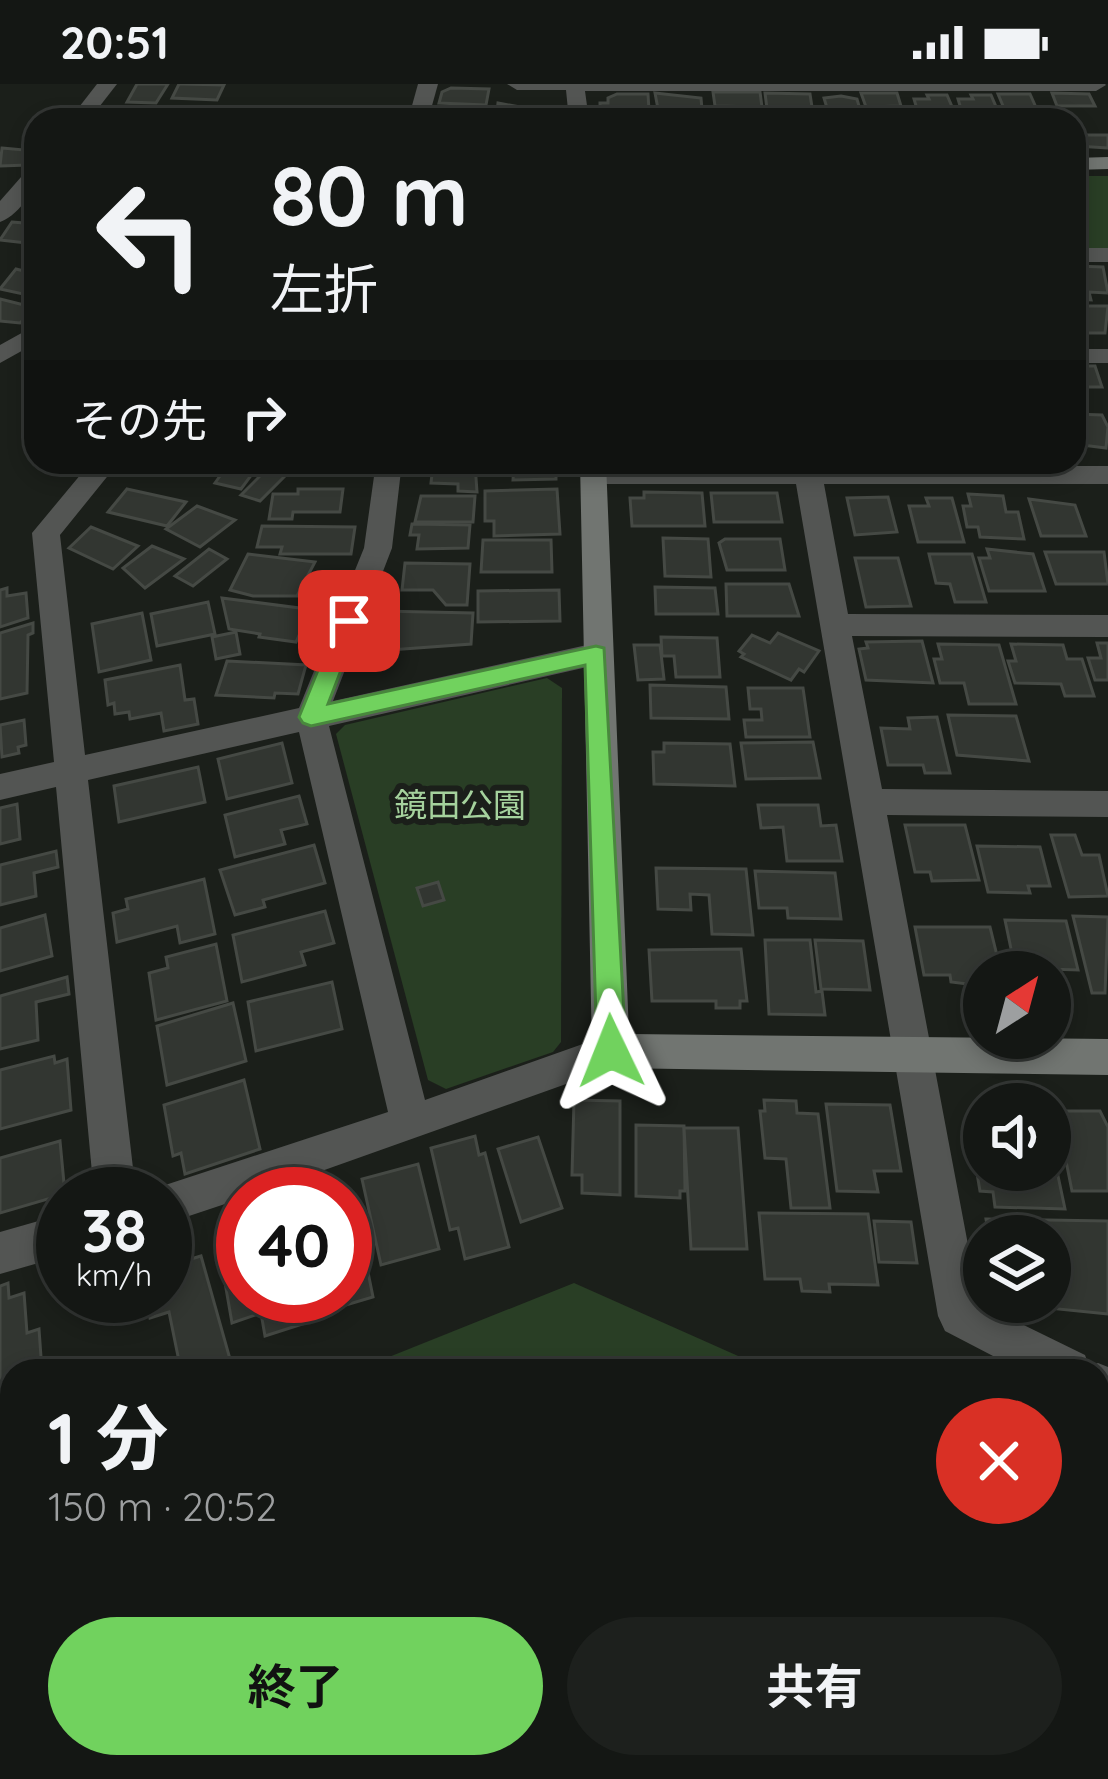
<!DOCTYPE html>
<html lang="ja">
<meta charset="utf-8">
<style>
body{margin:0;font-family:Quicksand,"Noto Sans JP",sans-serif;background:#1d201d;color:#f1f3f6;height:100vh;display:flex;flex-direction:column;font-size:45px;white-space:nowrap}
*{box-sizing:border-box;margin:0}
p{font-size:39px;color:#9d9fa0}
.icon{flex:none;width:66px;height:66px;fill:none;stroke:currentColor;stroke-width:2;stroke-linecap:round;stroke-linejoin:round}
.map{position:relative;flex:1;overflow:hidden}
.side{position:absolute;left:0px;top:1275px;width:1110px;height:420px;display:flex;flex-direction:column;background:#141714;border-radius:36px 36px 0 0;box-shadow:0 6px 18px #0003,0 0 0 3px #333634}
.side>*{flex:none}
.hud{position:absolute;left:24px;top:24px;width:1062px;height:366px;border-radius:36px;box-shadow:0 6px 18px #0003,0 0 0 3px #333634;background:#141714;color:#f1f3f6;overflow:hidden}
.needle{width:78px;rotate:36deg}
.fabs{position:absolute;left:963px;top:867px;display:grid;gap:24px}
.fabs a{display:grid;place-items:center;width:108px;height:108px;border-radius:50%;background:#141714;box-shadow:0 6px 18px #0003,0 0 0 3px #333634;font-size:60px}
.speed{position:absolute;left:36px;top:1083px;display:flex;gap:24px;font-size:60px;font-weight:700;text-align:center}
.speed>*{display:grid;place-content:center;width:156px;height:156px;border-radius:50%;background:#141714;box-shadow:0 6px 18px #0003,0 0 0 3px #333634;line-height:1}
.speed small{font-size:30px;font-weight:400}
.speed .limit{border:18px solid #d22;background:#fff;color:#111}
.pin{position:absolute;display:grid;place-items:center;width:102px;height:102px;color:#fff;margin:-51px;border-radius:24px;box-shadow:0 6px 18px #0006}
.me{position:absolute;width:132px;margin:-66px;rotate:358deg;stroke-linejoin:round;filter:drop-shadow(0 0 9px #0008)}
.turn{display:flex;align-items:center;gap:42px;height:252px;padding:0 48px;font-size:54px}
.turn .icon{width:156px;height:156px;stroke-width:2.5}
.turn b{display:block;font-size:84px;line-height:102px}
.then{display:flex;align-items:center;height:114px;padding:0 48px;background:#0003;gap:24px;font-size:45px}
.round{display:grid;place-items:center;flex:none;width:126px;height:126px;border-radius:63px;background:#1d201d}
.summary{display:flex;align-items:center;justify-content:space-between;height:204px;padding:0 48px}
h1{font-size:72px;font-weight:700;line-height:90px}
.cta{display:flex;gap:24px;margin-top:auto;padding:24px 48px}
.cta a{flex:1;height:138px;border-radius:72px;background:#71d25e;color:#111;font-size:48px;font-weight:700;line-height:138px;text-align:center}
.cta a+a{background:#1d201d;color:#f1f3f6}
.status{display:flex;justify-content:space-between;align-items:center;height:84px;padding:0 60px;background:#141714;direction:ltr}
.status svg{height:33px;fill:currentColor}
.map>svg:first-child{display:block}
.green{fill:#293e25}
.building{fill:#323631;stroke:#454944;stroke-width:3}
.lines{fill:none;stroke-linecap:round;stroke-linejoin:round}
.street{fill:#535553;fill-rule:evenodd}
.secondary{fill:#717571;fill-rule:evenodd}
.route{fill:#71d25e;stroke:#49883d;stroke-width:3}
.labels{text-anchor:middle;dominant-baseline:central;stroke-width:12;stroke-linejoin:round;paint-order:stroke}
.park-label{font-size:33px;fill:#a5d29d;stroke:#1b1f1a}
</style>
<div class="status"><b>20:51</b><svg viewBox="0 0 49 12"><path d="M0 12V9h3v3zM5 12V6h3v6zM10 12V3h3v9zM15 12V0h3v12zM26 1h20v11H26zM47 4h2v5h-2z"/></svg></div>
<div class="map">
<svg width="1108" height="1695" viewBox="0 0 1108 1695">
<rect width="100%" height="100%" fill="#1b1f1a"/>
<g class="green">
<rect x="1074" y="92" width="34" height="74"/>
<polygon points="547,594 562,604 561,958 553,968 446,1005 428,996 336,650 345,641"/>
<polygon points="574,1199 772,1287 354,1287"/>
<polygon points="1098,1432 1108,1436 1108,1695 0,1695 0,1638 12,1612 12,1683 1098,1683"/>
</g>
<g class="building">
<polygon points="137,0 168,0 156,19 127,18"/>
<polygon points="179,0 183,0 224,1 217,16 172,14"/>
<polygon points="451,4 489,5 486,21 439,19 442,8"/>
<polygon points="713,8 760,8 762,23 715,22"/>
<polygon points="655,9 701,14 702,25 658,25"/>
<polygon points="765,9 810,10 812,23 767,25"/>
<polygon points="861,9 897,9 901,22 866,23"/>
<polygon points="1052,9 1089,10 1095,22 1057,22"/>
<polygon points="617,10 648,10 649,27 600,28 600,19 608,19 608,14"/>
<polygon points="998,10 1030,10 1038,28 1006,29"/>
<polygon points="927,11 947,11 953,25 917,25 914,15 929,15"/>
<polygon points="971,11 991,11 997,25 961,25 958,15 973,15"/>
<polygon points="841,12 857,15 861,29 830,34 824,14"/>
<polygon points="498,19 559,30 559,36 496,36"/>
<polygon points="99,24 123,23 149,24 142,36 91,36"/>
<polygon points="152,25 199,27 194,36 146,36"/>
<polygon points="1074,51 1108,51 1108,64 1077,62"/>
<polygon points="2,64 36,67 36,71 28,81 0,82"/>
<polygon points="12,138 36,140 36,160 0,156"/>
<polygon points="1074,182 1103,183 1108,209 1089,208 1091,216 1074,215"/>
<polygon points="16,185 36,190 36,202 23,210 0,205"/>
<polygon points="0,215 36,224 36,232 29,230 20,239 0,237"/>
<polygon points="1074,222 1108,222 1105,249 1082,249"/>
<polygon points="1080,282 1095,282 1102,303 1079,303 1085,318 1074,325 1074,285 1081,286"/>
<polygon points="1074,330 1102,331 1108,343 1106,364 1074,360"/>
<polygon points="230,378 261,378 241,405 215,399"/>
<polygon points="274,378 293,384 260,417 241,411"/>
<polygon points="421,378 475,380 477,408 458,407 458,400 431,399 432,390 419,390"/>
<polygon points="556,378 556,395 513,396 514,379 491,379"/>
<polygon points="127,405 186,418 167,442 108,428"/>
<polygon points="298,405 343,405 340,428 293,428 292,435 269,435 273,410 298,410"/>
<polygon points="557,405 560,450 494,452 494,437 485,437 485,407"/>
<polygon points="644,408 702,409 705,442 632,442 630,414 644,414"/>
<polygon points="711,409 777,409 782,438 714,438"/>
<polygon points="968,410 1003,412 1006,428 1018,428 1024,455 980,453 978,443 967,443 963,422 971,422"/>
<polygon points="421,412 475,412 473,438 415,438"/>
<polygon points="888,413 897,448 855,451 847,414"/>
<polygon points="926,414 952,414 964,458 918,458 909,422 929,422"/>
<polygon points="1029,415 1075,421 1086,452 1041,452"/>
<polygon points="197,422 235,436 200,463 166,445"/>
<polygon points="412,440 470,441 468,464 417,465 419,451 410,451"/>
<polygon points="262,442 355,443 351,470 280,470 282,463 257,463"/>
<polygon points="91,443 138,462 113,485 69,464"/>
<polygon points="663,454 708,455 711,493 665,492"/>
<polygon points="725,455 780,455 785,486 727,486 719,459"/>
<polygon points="483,456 551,456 552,488 481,488"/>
<polygon points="152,462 184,475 145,504 123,484"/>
<polygon points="209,465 227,475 193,502 175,492"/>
<polygon points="987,465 1033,470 1045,507 989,507 979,474 990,474"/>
<polygon points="1045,468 1104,468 1108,500 1056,500"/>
<polygon points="248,470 315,478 297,512 253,512 230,506"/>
<polygon points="929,470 972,470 986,518 955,518 950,500 936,499"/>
<polygon points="855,474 898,474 911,522 866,523"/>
<polygon points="405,479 470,480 467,521 446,521 433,506 402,506"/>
<polygon points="726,500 789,500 799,532 727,532"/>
<polygon points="655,503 715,504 718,530 656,530"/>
<polygon points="7,504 7,512 26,509 28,534 0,543 0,506"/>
<polygon points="559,506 560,537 478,538 478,507"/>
<polygon points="222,514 323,527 317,540 312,540 309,548 301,547 296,558 259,553 260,550 229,545"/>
<polygon points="208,518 215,550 157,562 151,530"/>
<polygon points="380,527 473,529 471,560 376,567 368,564"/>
<polygon points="142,529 151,576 99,588 92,540"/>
<polygon points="33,539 33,549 28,551 27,609 0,615 0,549"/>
<polygon points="236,548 240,570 216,575 212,553"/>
<polygon points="778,549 819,567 804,588 799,585 791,596 741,573 744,570 739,567 752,551 770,559"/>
<polygon points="661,553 717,554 720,593 676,593 674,572 662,572"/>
<polygon points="922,557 933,599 866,596 859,565 868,564 866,558"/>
<polygon points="1097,559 1108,559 1108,596 1095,596 1088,574 1101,574"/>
<polygon points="938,560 999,561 1016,620 969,620 964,599 940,599 934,575 942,575"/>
<polygon points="1011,560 1063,561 1067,575 1082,575 1094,612 1065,612 1061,600 1015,599 1008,577 1016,577"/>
<polygon points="634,561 660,561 664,595 638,596"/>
<polygon points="227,577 306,581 298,610 275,609 274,614 216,611"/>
<polygon points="180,581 185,616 194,615 198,640 164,647 161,629 130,635 129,628 115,630 114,619 108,621 105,596"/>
<polygon points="650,601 726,603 729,635 651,634"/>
<polygon points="748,604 803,604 810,653 746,653 744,636 762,636 761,625 750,625"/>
<polygon points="948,631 1016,632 1029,677 957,671"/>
<polygon points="937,633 950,689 925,689 923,681 888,681 881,644 910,645 908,634"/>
<polygon points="24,636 26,661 18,663 19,669 2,673 0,641"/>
<polygon points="813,658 820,694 746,695 741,659"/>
<polygon points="282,659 292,699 227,715 218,675"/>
<polygon points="664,659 730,660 735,702 654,700 653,668 664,668"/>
<polygon points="198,683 205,718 119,738 114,702"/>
<polygon points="299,712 307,740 281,746 285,760 235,773 225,731"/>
<polygon points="17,720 20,755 0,760 0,724"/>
<polygon points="758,721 818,721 821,742 836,741 842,777 787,777 783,743 761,744"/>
<polygon points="905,741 965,741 979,796 932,797 930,788 915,788"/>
<polygon points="1051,751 1075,751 1082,771 1099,771 1108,812 1069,813"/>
<polygon points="314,761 325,799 263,816 265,823 235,831 220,786"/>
<polygon points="977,762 1040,763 1050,802 1028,802 1030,809 988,808"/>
<polygon points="56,767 58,783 34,789 36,812 0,821 0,781"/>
<polygon points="656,784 746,785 753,851 712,850 709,811 690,810 691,826 658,825"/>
<polygon points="755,787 835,789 841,835 788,834 787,824 759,824"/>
<polygon points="204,795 215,850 180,859 177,842 117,858 113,829 128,825 126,815"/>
<polygon points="438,798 444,816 423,822 417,804"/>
<polygon points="325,827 334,859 301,868 305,881 242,898 233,851"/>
<polygon points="45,831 52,872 0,887 0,844"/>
<polygon points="1073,832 1108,833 1105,909 1092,909"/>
<polygon points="1005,836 1066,837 1078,886 1015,884"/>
<polygon points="915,843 990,843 1001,888 984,888 984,902 951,898 950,891 924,891"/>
<polygon points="765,856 810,856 816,908 822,907 825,931 769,930"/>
<polygon points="815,856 863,857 870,906 821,905"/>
<polygon points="216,860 227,917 156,936 149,889 168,884 166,873"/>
<polygon points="741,865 747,917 740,917 740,924 716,924 716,917 652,917 649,866"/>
<polygon points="67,893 69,910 36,918 38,956 0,965 0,912"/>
<polygon points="332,898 342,945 256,967 248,918"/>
<polygon points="233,919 246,977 167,1001 157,942"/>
<polygon points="54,972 55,979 67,975 71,1026 0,1045 0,986"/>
<polygon points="244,996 260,1065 185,1090 181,1069 173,1072 164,1021"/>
<polygon points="574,1016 620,1017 620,1111 582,1109 582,1091 572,1091"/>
<polygon points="764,1016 796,1017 797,1029 818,1030 830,1124 791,1124 786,1075 765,1074 760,1027 765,1027"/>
<polygon points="826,1020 890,1021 901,1087 874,1087 878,1108 837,1107"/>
<polygon points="1056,1027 1100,1027 1108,1043 1108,1107 1072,1107"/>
<polygon points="636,1041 684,1042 685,1107 680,1107 680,1114 636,1112"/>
<polygon points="684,1044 738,1044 747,1165 691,1165"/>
<polygon points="978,1046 984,1047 984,1086 1050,1086 1050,1054 1065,1125 995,1123 993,1108 980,1107 971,1054 980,1054"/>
<polygon points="475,1052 479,1071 485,1069 509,1163 465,1175 458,1144 450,1146 431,1064"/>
<polygon points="538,1053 562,1124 521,1138 498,1065"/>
<polygon points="60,1057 65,1110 0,1129 0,1074"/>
<polygon points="418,1080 439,1165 381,1181 362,1095"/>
<polygon points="354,1119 373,1213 346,1221 345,1122"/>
<polygon points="759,1129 868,1130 878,1201 829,1200 830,1208 802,1207 800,1195 765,1195"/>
<polygon points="986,1135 1108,1137 1108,1230 1048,1224 1050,1152 989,1152"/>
<polygon points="874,1137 911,1138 917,1179 879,1178"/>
<polygon points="243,1157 243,1212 310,1212 315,1236 265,1252 261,1229 232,1239 219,1164"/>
<polygon points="188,1161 191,1175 201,1172 230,1275 199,1287 181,1287 169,1228 150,1234 146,1212 165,1212 165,1169"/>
<polygon points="8,1199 9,1214 24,1209 27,1249 39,1245 42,1287 12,1287 12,1312 0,1316 0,1202"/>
<polygon points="12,1327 12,1405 0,1409 0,1331"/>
</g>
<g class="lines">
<g class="street">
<polygon points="97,0 117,0 89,36 69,36"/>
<polygon points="418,0 438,0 428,36 408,36"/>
<polygon points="507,0 1105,0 1106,1 1096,7 585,7 589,36 569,36 566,6 517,6"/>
<path d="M36 82C36 104 22 129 0 138V117L29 84Z"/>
<rect x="1074" y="164" width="34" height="14"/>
<polygon points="36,241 36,259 0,279 0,261"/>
<rect x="1074" y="265" width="34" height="14"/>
<polygon points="91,378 119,378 60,451 85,671 299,624 364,464 376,378 402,378 392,464 333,617 596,559 607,562 611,570 607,578 596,581 329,642 425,1016 611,950 625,955 630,967 625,979 257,1110 243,1110 243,1114 165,1140 165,1110 149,1110 150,1106 388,1028 299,648 88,696 136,1110 94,1110 56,703 0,716 0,690 54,678 32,449"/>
<polygon points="793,378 819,378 820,382 1108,382 1108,400 824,400 848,530 1108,531 1108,553 852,552 882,705 1108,707 1108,733 887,731 979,1219 1085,1271 1089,1282 1098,1279 1108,1283 1108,1328 1098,1324 1098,1287 1022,1287 945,1247 938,1232 796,400 593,400 579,391 593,382 793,382"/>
<polygon points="63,1130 63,1172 0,1190 0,1148"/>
</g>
<g class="secondary">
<polygon points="1108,73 1108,85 1074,86 1074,74"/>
<polygon points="580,378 606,378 629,950 1108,955 1108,991 611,984 597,979 592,967"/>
</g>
</g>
<polygon class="route" points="349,529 360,537 328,620 596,562 604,564 626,967 621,976 611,980 601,976 597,967 585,581 311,642 303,639 299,633 338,537"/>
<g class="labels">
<g class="park-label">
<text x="460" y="720">鏡田公園</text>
</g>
</g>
</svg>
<div class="fabs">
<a><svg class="needle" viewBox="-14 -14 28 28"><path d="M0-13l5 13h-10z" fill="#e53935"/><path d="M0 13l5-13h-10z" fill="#9d9fa0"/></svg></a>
<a><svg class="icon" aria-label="sound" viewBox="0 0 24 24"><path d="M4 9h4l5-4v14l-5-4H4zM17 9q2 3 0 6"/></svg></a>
<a><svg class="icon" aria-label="layers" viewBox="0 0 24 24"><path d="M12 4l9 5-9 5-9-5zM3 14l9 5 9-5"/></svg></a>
</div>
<div class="speed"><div>38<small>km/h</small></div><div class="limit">40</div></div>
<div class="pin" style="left:349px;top:537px;background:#d93025"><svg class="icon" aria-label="arrive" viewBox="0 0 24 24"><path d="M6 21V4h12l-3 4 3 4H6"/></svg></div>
<svg class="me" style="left:611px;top:967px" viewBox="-20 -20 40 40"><path d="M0-17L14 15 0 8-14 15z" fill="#71d25e" stroke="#fff" stroke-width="4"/></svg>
<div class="hud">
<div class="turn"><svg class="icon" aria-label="left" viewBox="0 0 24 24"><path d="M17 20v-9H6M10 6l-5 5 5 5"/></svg><div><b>80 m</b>左折</div></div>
<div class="then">その先<svg class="icon" aria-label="right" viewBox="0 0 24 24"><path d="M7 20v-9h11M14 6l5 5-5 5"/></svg></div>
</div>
<section class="side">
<div class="summary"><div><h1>1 分</h1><p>150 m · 20:52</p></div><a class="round" style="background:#d93025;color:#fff"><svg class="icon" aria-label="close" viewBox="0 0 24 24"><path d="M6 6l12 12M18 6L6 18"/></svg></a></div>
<div class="cta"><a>終了</a><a>共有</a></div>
</section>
</div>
